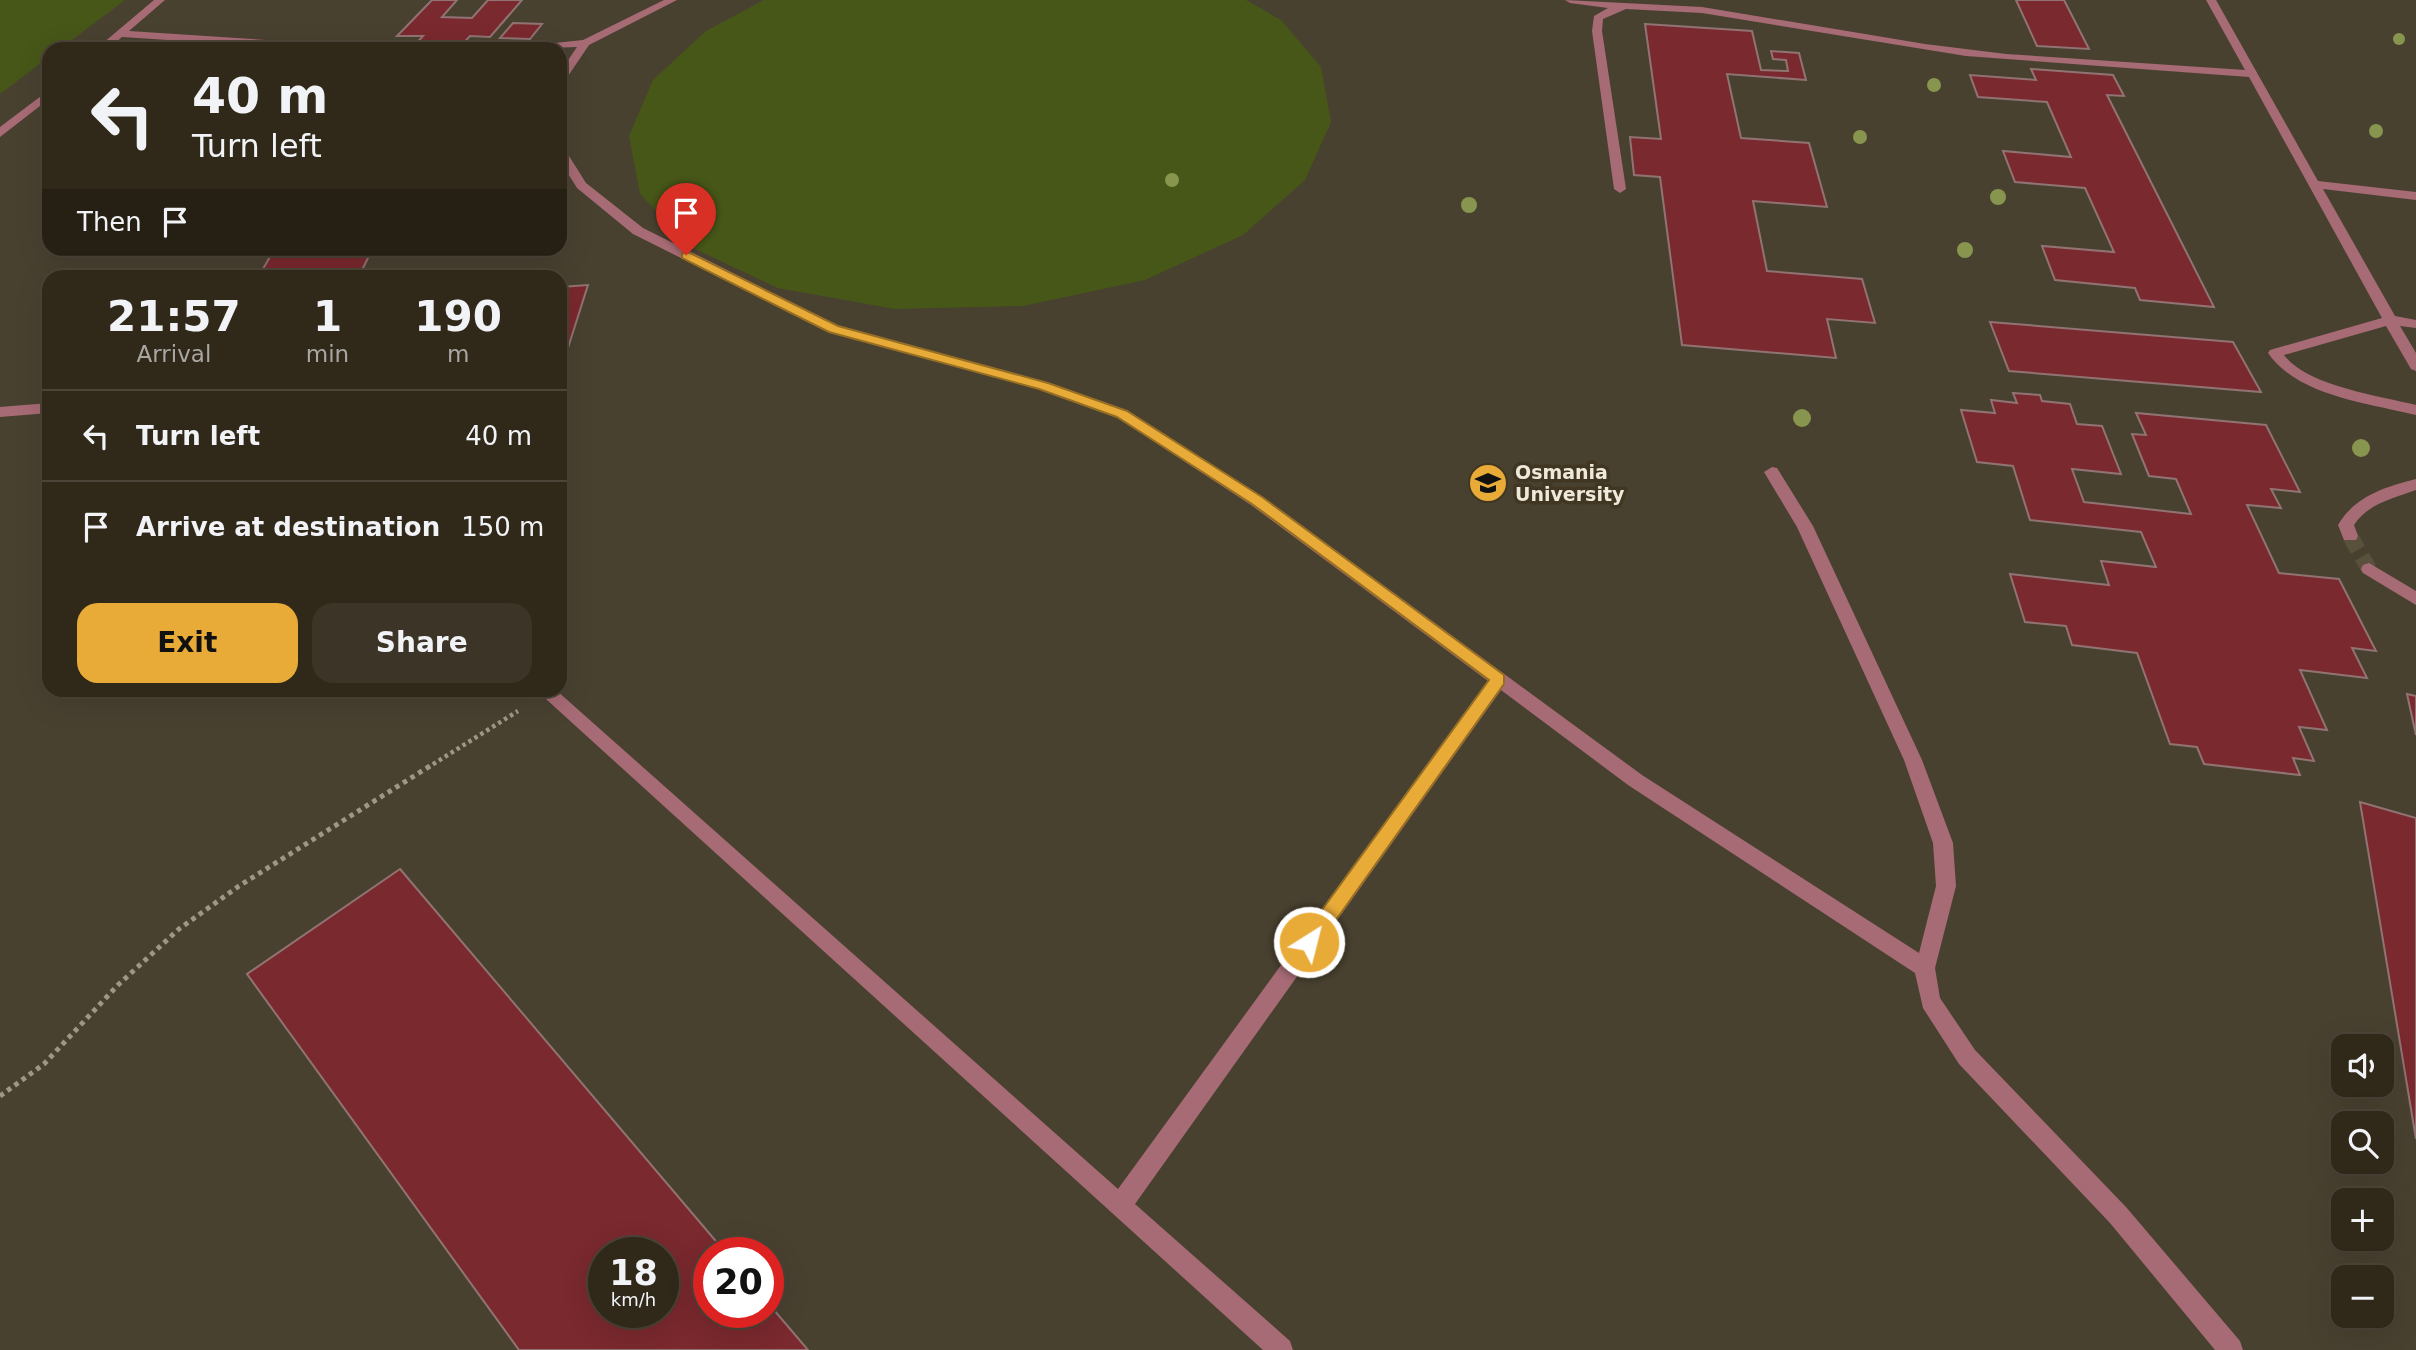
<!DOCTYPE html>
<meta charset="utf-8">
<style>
body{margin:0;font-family:"DejaVu Sans",sans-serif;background:#3c3426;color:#f1f3f6;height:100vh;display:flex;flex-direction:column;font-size:26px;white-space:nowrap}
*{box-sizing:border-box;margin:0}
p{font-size:23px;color:#a8a6a2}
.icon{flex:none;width:38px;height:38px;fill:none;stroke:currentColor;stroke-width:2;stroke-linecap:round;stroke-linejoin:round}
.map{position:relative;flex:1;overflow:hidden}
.side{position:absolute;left:42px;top:270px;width:525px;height:427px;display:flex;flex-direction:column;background:#302819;border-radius:21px;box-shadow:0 7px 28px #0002,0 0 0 2px #4b4438}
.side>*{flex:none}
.top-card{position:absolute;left:42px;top:42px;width:525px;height:214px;border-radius:21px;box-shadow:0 7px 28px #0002,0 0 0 2px #4b4438;background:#302819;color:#f1f3f6;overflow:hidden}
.buttons{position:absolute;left:2331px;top:1034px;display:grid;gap:14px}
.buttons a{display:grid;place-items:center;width:63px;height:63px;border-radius:14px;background:#302819;box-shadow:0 7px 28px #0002,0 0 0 2px #4b4438;font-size:35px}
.speed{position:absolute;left:588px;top:1237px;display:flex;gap:14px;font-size:35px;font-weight:700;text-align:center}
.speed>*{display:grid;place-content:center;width:91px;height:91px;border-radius:50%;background:#302819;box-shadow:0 7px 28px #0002,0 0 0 2px #4b4438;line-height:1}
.speed small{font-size:18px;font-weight:400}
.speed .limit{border:10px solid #d22;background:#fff;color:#111}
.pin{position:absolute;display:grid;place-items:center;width:60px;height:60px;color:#fff;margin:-72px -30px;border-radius:50% 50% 50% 0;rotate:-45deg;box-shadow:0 0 7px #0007}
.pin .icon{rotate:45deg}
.me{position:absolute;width:77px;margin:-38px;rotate:36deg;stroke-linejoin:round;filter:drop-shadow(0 0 5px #0008)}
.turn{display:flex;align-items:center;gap:24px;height:147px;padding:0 35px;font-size:32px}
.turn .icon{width:91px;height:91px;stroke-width:2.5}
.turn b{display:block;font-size:49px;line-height:60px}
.then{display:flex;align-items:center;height:66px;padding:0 35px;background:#0003;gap:14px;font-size:26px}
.eta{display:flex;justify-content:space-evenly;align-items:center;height:119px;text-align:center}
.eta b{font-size:42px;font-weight:600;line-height:49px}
.button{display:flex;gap:14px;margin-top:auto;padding:14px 35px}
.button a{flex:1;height:80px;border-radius:21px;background:#e9ab38;color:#111;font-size:28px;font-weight:600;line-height:80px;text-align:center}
.button a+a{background:#3c3426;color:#f1f3f6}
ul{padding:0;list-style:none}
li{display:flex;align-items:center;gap:21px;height:91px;padding:0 35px;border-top:2px solid #4b4438}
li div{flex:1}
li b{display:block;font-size:26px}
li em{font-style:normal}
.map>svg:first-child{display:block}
.education{fill:#494130;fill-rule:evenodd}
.green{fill:#475718}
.building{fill:#7a292e;stroke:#907372;stroke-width:2;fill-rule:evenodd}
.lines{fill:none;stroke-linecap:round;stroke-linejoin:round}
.minor-tunnel{stroke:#5a513d;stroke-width:16;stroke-dasharray:16 8;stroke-linecap:butt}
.path-far1{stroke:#9f9786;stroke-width:4.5;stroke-dasharray:3.5 3.5;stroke-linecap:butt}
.path{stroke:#9f9786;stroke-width:5;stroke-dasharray:4.5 4.5;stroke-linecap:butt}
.minor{fill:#a76b75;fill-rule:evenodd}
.tree{fill:#88954f}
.route{fill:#e9ab38;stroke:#976f24;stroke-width:2}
.labels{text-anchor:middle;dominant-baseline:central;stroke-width:7;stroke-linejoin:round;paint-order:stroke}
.poi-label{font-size:19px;font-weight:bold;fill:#efe9dc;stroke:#403621;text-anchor:start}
</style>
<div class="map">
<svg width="2416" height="1350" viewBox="0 0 2416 1350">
<rect width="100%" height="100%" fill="#403621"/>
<path class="education" d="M0 0H2416V1350H0ZM49 49H560V248H49ZM49 276H560V690H49ZM2343 1046H2382V1085H2343ZM2343 1124H2382V1162H2343ZM2343 1200H2382V1239H2343ZM604 1253H663V1312H604ZM709 1253H768V1312H709ZM2343 1278H2382V1316H2343Z"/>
<g class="green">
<polygon points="0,0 125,0 60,49 49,49 49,57 0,94"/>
<polygon points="764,0 1246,0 1281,20 1321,67 1331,122 1305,180 1243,235 1145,280 1023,306 895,309 778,288 691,247 640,194 629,136 653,80 706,31"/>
</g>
<g class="building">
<polygon points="432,0 457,0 442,17 472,18 488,0 522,0 490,37 470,36 459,48 414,46 423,36 397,36"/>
<polygon points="2016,0 2064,0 2089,49 2037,46"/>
<polygon points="513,23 542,24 530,39 500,38"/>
<polygon points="1645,24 1752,31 1761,70 1788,71 1786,60 1773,59 1771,51 1799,53 1806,80 1727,74 1741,138 1809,143 1827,207 1753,201 1767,271 1862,279 1875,323 1827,319 1836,358 1682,345 1660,177 1634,175 1630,137 1661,139"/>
<polygon points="2031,69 2113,75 2124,96 2107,95 2214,307 2140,300 2135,288 2055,280 2042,246 2114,252 2085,188 2015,182 2003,151 2071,157 2047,102 1978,97 1970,75 2036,80"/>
<polygon points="275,248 373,248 359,276 259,276"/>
<polygon points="588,285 560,373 560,287"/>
<polygon points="1990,322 2233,342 2261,392 2009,371"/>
<polygon points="2013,393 2040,395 2042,401 2070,404 2077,424 2102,426 2121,474 2072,469 2084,502 2191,514 2176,479 2149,476 2132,434 2146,435 2136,413 2266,425 2300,492 2271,489 2281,508 2247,505 2279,573 2339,579 2376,651 2352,648 2367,678 2300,670 2327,730 2299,727 2314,761 2293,758 2300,775 2204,764 2197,747 2170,744 2137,653 2072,645 2066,626 2025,622 2010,574 2109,585 2101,561 2156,567 2141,532 2030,520 2013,466 1977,462 1961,410 1995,413 1991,400 2017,403"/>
<polygon points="2407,694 2416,696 2416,735"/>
<polygon points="2360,802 2416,818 2416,1139"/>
<path d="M400 869 726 1253H709V1312H768V1303L808 1350H519L247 974ZM604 1253H663V1312H604Z"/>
</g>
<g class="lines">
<polyline class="minor-tunnel" points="2350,536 2369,569"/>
<polyline class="path-far1" points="427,768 518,711"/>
<polyline class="path" points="0,1096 44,1064 118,985 179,929 239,886 430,766"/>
<g class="minor">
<polygon points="154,0 165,0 129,31 357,46 362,49 305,49 122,37 108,49 96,49"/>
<polygon points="664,0 677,0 589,45 564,82 560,83 560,72 577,47 521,49 526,46 583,40"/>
<path d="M1565 0 1702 7 1925 44 2006 54 2245 70 2206 0H2216L2318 181 2416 192V200L2323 189 2395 316 2416 320V328L2400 326 2416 353V371L2411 369 2386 326 2284 355C2307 386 2380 396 2416 405V415C2368 403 2298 396 2268 353L2270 350 2382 318 2249 77 1966 56 1702 13 1626 9 1603 19 1602 31 1626 189 1620 193 1614 189 1592 31 1594 16 1608 8 1570 3Z"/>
<polygon points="49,90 49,99 0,137 0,127"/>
<polygon points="560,147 564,148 586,183 643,228 839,326 1049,383 1127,411 1263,497 1642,775 1919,953 1936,886 1933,843 1904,760 1797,527 1764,472 1772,467 1777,468 1813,526 1922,760 1953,843 1956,886 1935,968 1940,998 1975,1050 2126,1207 2240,1341 2243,1350 2215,1350 2110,1223 1959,1064 1923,1008 1915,973 1628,785 1501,690 1135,1204 1290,1341 1293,1350 1263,1350 536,690 556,690 1118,1189 1488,681 1251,505 1117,417 1039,389 829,332 633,234 577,188 560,161"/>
<polygon points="49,403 49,413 0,417 0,407"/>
<path d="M2416 479V490C2394 498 2367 504 2354 525L2358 536 2356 540H2344L2338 525C2355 496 2385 487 2416 479Z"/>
<polygon points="2369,563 2416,591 2416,605 2363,573 2361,569 2363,565"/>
</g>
</g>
<g class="tree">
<circle cx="2399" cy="39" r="6"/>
<circle cx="1934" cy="85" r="7"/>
<circle cx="2376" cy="131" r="7"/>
<circle cx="1860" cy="137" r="7"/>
<circle cx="1172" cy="180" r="7"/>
<circle cx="1998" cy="197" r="8"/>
<circle cx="1469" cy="205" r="8"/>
<circle cx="1965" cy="250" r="8"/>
<circle cx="1802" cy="418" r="9"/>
<circle cx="2361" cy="448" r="9"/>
</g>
<polygon class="route" points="682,253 690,253 838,326 1048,383 1127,411 1262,497 1504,675 1504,684 1316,948 1303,948 1300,942 1303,936 1489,680 1252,504 1117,417 1039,389 829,332 682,258"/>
<defs>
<symbol id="university-disc" viewBox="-11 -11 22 22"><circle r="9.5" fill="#e9ab38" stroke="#403621"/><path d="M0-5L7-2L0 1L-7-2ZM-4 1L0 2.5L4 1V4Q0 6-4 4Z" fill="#111"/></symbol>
</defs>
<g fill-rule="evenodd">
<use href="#university-disc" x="1466" y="461" width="44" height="44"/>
</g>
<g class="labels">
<g class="poi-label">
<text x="1515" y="472">Osmania<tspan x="1515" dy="22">University</tspan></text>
</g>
</g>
</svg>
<div class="buttons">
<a><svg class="icon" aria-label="sound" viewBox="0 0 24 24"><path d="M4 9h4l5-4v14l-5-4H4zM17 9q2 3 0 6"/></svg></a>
<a><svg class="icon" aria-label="search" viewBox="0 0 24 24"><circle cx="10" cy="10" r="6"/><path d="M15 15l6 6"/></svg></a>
<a>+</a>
<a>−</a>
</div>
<div class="speed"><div>18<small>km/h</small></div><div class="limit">20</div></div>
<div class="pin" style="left:686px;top:255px;background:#d93025"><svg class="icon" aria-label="arrive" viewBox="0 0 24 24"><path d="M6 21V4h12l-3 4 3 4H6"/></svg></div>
<svg class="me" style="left:1309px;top:942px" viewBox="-20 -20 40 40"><circle r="17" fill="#e9ab38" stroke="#fff" stroke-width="3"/><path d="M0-11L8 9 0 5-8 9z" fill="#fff"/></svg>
<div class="top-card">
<div class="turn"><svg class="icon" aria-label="left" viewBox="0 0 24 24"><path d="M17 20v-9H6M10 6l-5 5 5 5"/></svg><div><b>40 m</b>Turn left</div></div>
<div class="then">Then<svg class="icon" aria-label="arrive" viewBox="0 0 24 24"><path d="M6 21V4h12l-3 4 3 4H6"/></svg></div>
</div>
<section class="side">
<div class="eta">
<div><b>21:57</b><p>Arrival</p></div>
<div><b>1</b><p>min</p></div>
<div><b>190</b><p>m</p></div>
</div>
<ul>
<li><svg class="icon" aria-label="left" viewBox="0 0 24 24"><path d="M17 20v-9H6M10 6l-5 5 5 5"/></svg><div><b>Turn left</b></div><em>40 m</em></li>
<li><svg class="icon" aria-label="arrive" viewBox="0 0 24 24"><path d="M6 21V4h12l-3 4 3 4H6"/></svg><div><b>Arrive at destination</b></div><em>150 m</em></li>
</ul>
<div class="button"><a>Exit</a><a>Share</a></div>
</section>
</div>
